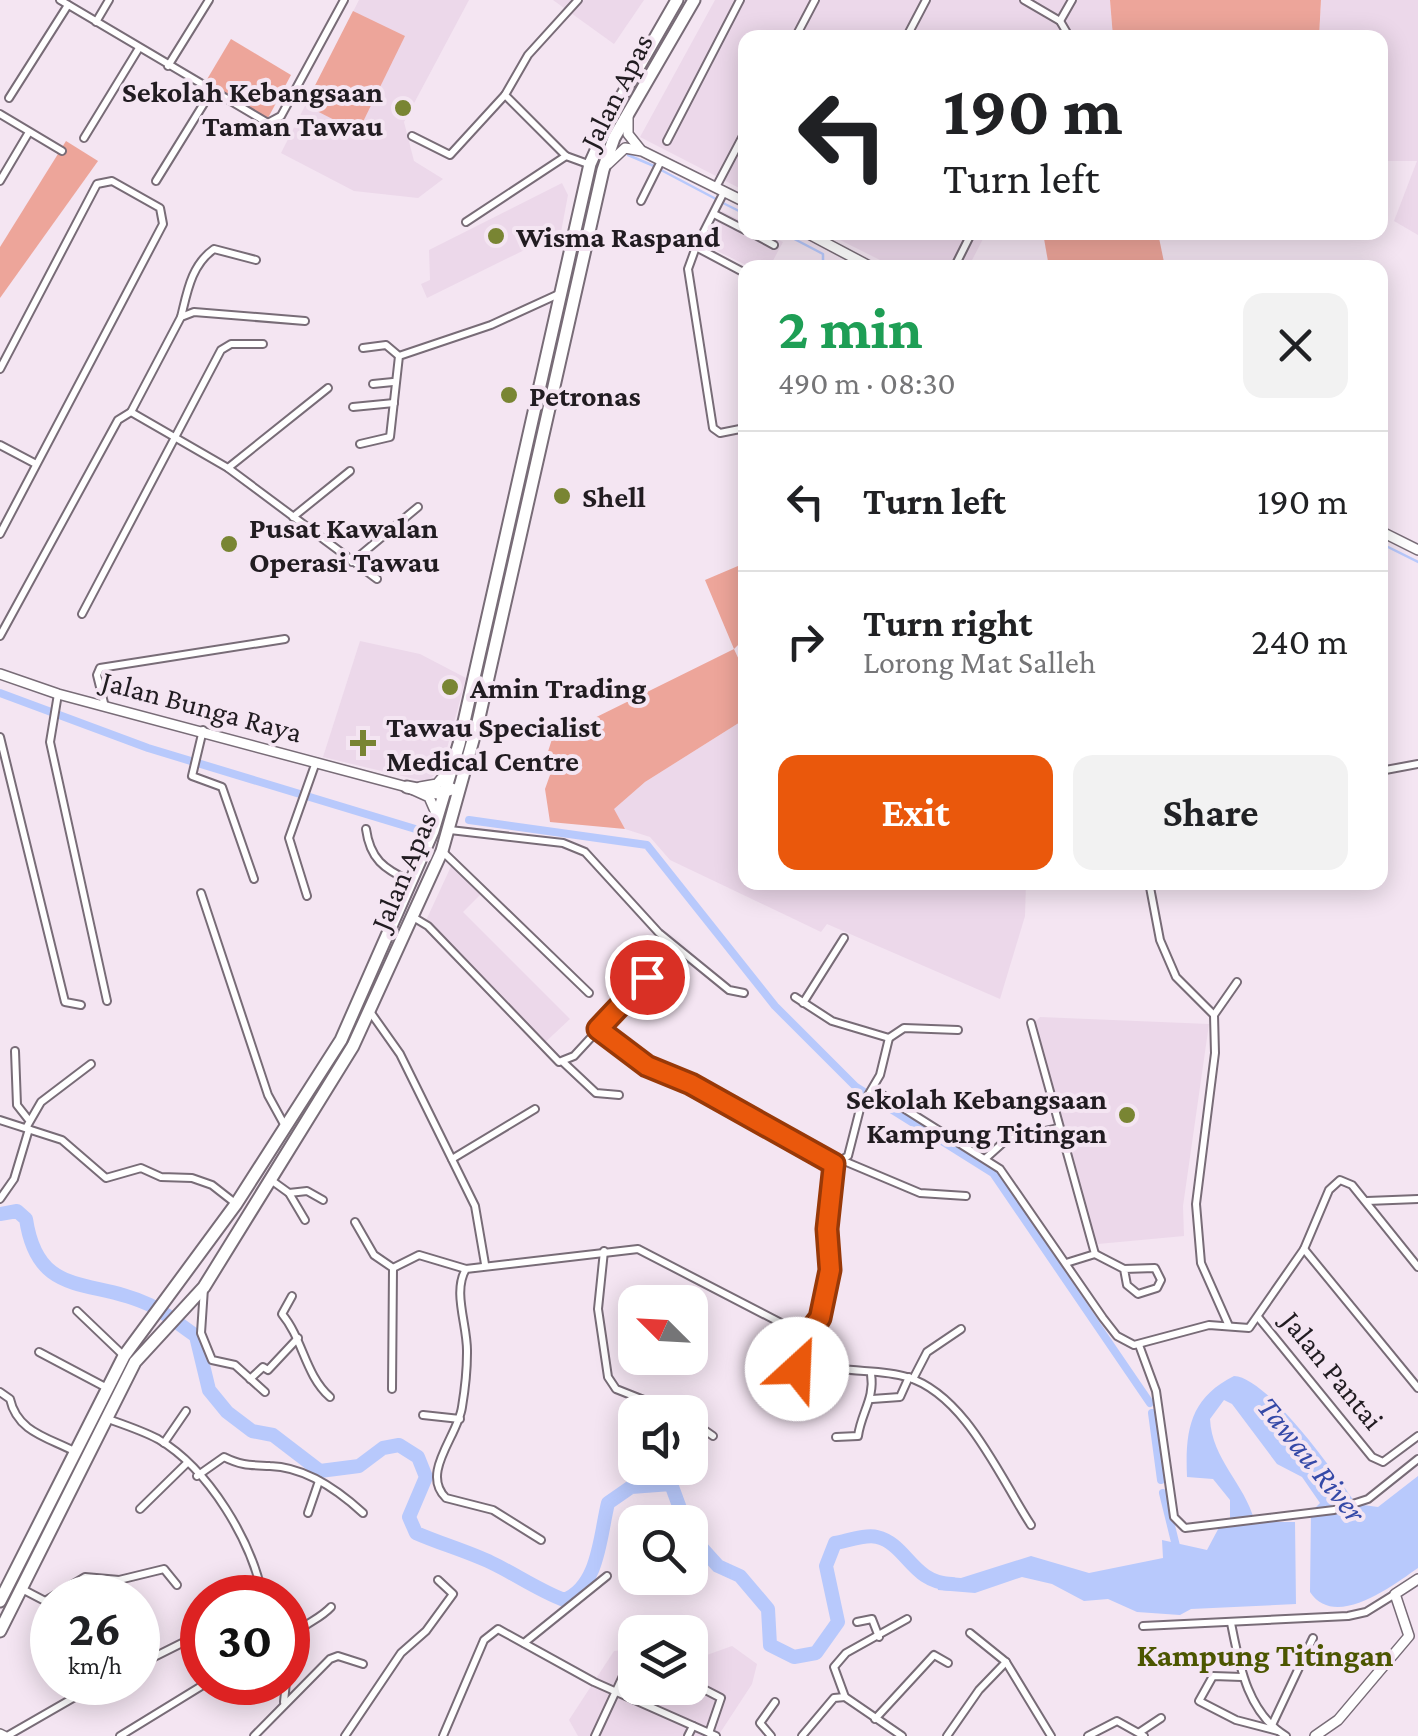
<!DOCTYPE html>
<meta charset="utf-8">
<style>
body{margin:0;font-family:"Crimson Pro",serif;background:#f2f2f2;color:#202124;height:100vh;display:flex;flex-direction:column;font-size:38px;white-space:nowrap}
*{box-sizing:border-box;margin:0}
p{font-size:32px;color:#757577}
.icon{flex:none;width:55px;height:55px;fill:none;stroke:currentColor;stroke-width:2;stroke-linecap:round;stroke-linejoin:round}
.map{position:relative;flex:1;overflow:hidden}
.panel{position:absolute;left:738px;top:260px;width:650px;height:630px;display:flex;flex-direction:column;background:#fff;border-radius:20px;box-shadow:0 5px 25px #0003}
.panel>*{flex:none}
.guide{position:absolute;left:738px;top:30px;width:650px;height:210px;border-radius:20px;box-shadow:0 5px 25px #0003;background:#fff;color:#202124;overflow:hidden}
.needle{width:65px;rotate:294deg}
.fabs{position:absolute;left:618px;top:1285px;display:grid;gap:20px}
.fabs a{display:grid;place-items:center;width:90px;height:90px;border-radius:20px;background:#fff;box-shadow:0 5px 25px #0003;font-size:50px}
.speed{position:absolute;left:30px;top:1575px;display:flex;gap:20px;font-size:50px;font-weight:700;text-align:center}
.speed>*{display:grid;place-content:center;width:130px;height:130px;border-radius:50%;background:#fff;box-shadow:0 5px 25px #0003;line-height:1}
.speed small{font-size:25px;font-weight:400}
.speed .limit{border:15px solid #d22;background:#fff;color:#111}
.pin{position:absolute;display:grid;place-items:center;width:85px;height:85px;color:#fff;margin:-42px;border:5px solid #fff;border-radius:50%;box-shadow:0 2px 10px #0007}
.me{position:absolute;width:110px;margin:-55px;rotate:25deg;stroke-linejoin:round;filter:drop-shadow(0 0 8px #0008)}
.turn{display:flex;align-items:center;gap:35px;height:210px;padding:0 40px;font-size:45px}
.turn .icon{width:130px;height:130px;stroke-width:2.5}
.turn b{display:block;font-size:70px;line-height:85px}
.round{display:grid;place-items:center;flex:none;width:105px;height:105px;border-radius:20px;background:#f2f2f2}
.headline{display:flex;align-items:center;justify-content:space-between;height:170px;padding:0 40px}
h1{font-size:60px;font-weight:700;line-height:75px;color:#1e9e55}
.button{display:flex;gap:20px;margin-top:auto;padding:20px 40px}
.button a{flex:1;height:115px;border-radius:20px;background:#ea580c;color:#fff;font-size:40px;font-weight:700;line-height:115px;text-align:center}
.button a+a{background:#f2f2f2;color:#202124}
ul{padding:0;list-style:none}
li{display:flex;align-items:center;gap:30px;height:140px;padding:0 40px;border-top:2px solid #e0e0e0}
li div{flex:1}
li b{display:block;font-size:38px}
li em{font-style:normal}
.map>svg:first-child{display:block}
.built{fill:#ecd8ea}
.green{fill:#eda59a}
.water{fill:#b8c9fc}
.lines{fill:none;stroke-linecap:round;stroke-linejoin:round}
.stream{stroke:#b8c9fc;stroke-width:2.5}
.canal{stroke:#b8c9fc;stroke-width:8}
.river{stroke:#b8c9fc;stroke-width:14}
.street-casing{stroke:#786c77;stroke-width:10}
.secondary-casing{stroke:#786c77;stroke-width:12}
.highway-casing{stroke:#786c77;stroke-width:15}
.street{stroke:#fff;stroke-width:6}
.secondary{stroke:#fff;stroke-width:9}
.highway{stroke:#fff;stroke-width:11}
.route-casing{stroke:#983908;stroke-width:25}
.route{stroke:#ea580c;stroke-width:18}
.poi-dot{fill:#798533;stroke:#f4e5f2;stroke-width:4}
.labels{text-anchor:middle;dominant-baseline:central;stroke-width:8;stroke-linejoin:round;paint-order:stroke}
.poi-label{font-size:30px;font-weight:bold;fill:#211c21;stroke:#f4e5f2;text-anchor:start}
.street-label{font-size:30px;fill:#211c21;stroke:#f4e5f2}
.water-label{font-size:32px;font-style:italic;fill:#3549a7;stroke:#f4e5f2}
.neighbourhood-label{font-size:32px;font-weight:bold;fill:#4c5600;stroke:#f4e5f2}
</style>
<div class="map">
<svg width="1418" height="1736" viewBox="0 0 1418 1736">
<rect width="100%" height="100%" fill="#f4e5f2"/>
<g class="built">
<polygon points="359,0 469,0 404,122 414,161 443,179 418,198 354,191 281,153"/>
<polygon points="553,0 644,0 614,44"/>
<polygon points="715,0 1110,0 1113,37 1090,31 1086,38 745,38 745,191 640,137"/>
<polygon points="1321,0 1418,0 1418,235 1394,221 1417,161 1380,161 1380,38 1319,38"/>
<polygon points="562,183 568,195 561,232 427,298 421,284 430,280 429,250"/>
<polygon points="722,211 745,223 745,232 764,233 783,242 769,268 750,267 705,245"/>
<polygon points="826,233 986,233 968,268 894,267"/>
<polygon points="360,641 420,654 466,678 442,767 427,782 323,757"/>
<polygon points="745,719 745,882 1026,883 1025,916 1000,999 827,924 821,932 670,860 650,837 625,829 613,809 645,782"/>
<polygon points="453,862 483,892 463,912 570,1019 539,1048 423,927"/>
<polygon points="1040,1017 1209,1024 1183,1206 1184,1236 1098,1244 1082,1207 1035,1022"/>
<polygon points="732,1646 757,1664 752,1684 718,1736 578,1736 569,1720 614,1651 635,1649 635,1688 690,1688 690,1661"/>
</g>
<g class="green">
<polygon points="1110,0 1321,0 1319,37 1113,37"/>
<polygon points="353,11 405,36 358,132 305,105"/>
<polygon points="231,39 291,75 268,118 206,81"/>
<polygon points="66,141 98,161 0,298 0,247"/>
<polygon points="1043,233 1158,233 1165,267 1049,267"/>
<polygon points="745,563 745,638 734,649 745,673 745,719 645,782 614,809 625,829 550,822 545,789 555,761 546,758 552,739 734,649 705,580"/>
</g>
<path class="water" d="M1234 1376C1267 1377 1337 1475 1356 1504L1378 1507 1418 1476V1568C1392 1586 1335 1630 1310 1592L1311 1512 1320 1503 1302 1477 1277 1464 1232 1404 1224 1400 1210 1419C1212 1460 1244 1482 1255 1522H1295L1296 1604 1191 1609 1180 1615 1137 1612 1108 1599 1084 1601 1052 1584 1022 1577 975 1593 938 1590 936 1576 961 1578 1031 1556 1089 1573 1163 1558 1162 1540 1207 1550 1223 1520 1230 1519V1500L1213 1479 1187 1477C1185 1430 1190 1398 1234 1376Z"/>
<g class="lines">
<g class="stream">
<polyline points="628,155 654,166"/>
<polyline points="661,170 716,199"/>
<polyline points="723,203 745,214"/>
<polyline points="781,232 823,254 823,268"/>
<polyline points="1380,543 1418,562"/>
</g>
<g class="canal">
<polyline points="0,693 148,748 422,831"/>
<polyline points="469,820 647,845 775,1006 856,1087 993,1173 1150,1403"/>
<polyline points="1152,1413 1161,1480"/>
<polyline points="1163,1493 1176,1546"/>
</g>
<g class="river">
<path d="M0 1214 17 1211 26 1219C38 1300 92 1277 150 1305 166 1313 181 1326 196 1336L209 1390 227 1412 252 1431 273 1435 320 1471 359 1466 383 1448 399 1445 418 1457 426 1477 409 1517 416 1533C441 1544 467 1551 492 1563 517 1575 538 1590 564 1600 599 1587 600 1535 608 1503L631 1487 671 1484 685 1522"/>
<path d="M690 1535 718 1566 740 1576 768 1609 770 1645 794 1657 816 1653 838 1622 826 1566 835 1543C847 1541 866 1534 877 1537 907 1544 912 1583 952 1584"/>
</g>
<defs>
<g id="street">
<polyline points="60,0 268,123 281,116 344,0"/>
<polyline points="578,0 528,55 505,95 566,156 588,164"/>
<polyline points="1024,0 1060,21 1070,38"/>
<polyline points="1060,21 1072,0"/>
<polyline points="96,22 109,0"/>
<polyline points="795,38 815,0"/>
<polyline points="906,38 926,0"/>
<polyline points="168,66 209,0"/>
<polyline points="9,98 68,5"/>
<polyline points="0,114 62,151"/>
<polyline points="412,136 450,155 505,95"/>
<polyline points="84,138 139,48"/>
<polyline points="667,141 740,0"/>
<polyline points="0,181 29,132"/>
<polyline points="156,181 211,92"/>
<polyline points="716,187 745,132"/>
<polyline points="724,192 696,247 745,273"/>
<polyline points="641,201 661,161"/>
<polyline points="714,214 745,230"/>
<polyline points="466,222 566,156"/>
<polyline points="750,232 774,245"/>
<polyline points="696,247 688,269 713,428 720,433 745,428"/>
<polyline points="954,268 972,232"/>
<path d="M181 317C187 293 191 265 214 249L256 260"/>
<polyline points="363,348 386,345 399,356"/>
<polyline points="0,369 97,184 112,181 160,208 163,224 0,534"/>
<polyline points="373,384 393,382"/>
<polyline points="353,407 394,403"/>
<polyline points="131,412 181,317 194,312 305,321"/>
<polyline points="360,444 390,437 399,356 491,325 561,293"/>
<polyline points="0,445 36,464"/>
<polyline points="228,468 328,388"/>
<polyline points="293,517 350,471"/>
<polyline points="352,562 418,507"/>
<polyline points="82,614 221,350 231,344 263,344"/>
<polyline points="0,636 118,420 131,412 228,468 377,579"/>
<polyline points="58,694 50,742 107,1001"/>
<polyline points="105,707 97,675 100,668 285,639"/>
<polyline points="203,730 192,776 222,787 254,879"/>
<polyline points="0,737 65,1002 81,1005"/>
<polyline points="1380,771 1418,764"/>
<path d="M366 829C370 859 384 869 410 881"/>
<polyline points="450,830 563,843 585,852 659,933 729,990 744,993"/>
<polyline points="443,852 589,993"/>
<polyline points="1149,882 1160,940 1176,977 1214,1015"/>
<polyline points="201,893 268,1095 285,1126"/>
<polyline points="307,896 289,838 316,762"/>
<polyline points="413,917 428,926 559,1062 574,1056 647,977"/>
<polyline points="795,997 832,1021 889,1038 904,1028 958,1030"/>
<polyline points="803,1003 844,938"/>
<polyline points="371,1013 400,1054 475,1206 485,1264"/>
<polyline points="1031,1023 1095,1254 1066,1263"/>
<polyline points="599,1029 647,1066 691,1083 834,1164"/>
<polyline points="15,1051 17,1105 28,1119"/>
<polyline points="563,1062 596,1093 619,1095"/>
<polyline points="873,1089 1000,1169 1103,1318 1117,1336 1134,1345 1209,1325 1249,1328 1304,1249 1329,1190 1340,1180 1352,1185 1418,1267"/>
<polyline points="0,1120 62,1140 106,1178 141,1168 161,1177 192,1178 212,1185 235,1203"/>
<polyline points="26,1128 41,1102 91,1064"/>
<polyline points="986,1158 1006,1140 1058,1128"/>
<polyline points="452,1159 535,1109"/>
<polyline points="844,1161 920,1193 966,1196"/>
<polyline points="834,1164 848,1156 860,1109 880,1075 889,1038"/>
<polyline points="271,1180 289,1193 305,1220"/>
<polyline points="289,1193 307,1191 323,1200"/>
<polyline points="0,1199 14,1179 29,1129"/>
<polyline points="1367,1201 1418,1199"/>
<polyline points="355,1222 374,1255 393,1268"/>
<polyline points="1304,1249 1418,1388"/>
<polyline points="604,1251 598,1309 608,1377 616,1389 674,1412"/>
<polyline points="1095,1254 1124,1269 1127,1285 1138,1294 1157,1288 1161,1280 1155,1268 1124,1269"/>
<polyline points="204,1288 201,1333 212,1360 235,1365 265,1392"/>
<path d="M292 1296 282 1314C303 1339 305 1375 330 1397"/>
<polyline points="77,1311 123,1355"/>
<polyline points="1258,1317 1372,1457 1383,1462 1418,1436"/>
<polyline points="1229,1326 1201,1263 1196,1204 1215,1053 1214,1015 1237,982"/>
<path d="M806 1336 805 1354 815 1363C845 1374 878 1368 907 1377 966 1395 1000 1478 1031 1525"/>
<path d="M806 1336C836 1318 825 1258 827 1229 828 1208 831 1185 834 1164"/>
<polyline points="1139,1345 1156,1391 1174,1517 1185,1528 1334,1510 1368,1499 1418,1459"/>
<polyline points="39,1352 107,1388"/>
<polyline points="250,1379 263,1367 268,1370 298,1338"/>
<polyline points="913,1379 927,1352 961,1329"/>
<polyline points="392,1389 393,1268 419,1255 466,1269"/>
<path d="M0 1392 10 1399C17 1431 46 1437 74 1451"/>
<polyline points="791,1396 804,1355"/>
<polyline points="872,1399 900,1397 909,1377"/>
<polyline points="423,1415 460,1419"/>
<path d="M108 1419C125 1425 143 1431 158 1439 209 1469 252 1541 263 1598"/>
<polyline points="690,1420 713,1436"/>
<path d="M836 1437 858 1436C861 1413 875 1398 871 1374"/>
<polyline points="164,1443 186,1411"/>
<path d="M197 1476 224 1457C242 1466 251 1465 270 1466 306 1467 338 1490 363 1513"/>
<polyline points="140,1509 186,1464"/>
<polyline points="308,1513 319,1481"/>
<path d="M541 1540 493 1510 446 1498C420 1473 458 1436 462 1407 465 1389 467 1370 467 1353 468 1326 452 1292 466 1269L638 1249 806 1336"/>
<polyline points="22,1589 45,1601 85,1577 119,1580 164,1569 177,1585"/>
<polyline points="857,1622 872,1619 879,1637"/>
<path d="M1231 1623C1239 1663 1247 1713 1286 1736"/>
<polyline points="1143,1626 1348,1616 1366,1612 1395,1594"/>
<polyline points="970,1633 1006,1662 1051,1736"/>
<polyline points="524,1643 607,1576"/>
<path d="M288 1646C299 1623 316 1623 331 1607"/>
<polyline points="288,1662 291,1667 288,1679"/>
<polyline points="138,1665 188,1640"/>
<polyline points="1242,1677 1213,1676 1199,1701 1236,1720 1278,1731"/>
<polyline points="690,1682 721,1698 709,1733"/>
<polyline points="284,1702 286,1682"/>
<polyline points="875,1719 934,1655 948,1663"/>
<polyline points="1272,1725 1313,1638"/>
<polyline points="1140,1732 1161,1718"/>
<polyline points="7,1736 101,1682"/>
<polyline points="120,1736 208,1682"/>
<polyline points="254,1736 330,1659 338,1656 363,1664"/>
<polyline points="345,1736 401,1653 426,1631 453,1594 438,1580"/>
<polyline points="443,1736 484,1640 498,1629 594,1682 716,1736"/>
<polyline points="595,1736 629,1663 635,1658"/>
<polyline points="688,1736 693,1726"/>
<polyline points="771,1736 760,1723 775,1702"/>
<polyline points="802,1736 834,1698 845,1697"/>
<polyline points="902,1736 845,1697 834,1667 846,1653 907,1619"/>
<polyline points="947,1736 979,1690 1006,1662"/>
<polyline points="1088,1736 1117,1721 1144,1736"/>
</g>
<g id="secondary">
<polyline points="628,114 628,134 640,149"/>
<polyline points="608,164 625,148 642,151 745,202"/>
<polyline points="805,232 873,268"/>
<polyline points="1380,531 1418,550"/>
<polyline points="0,674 58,694 407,787 429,797 436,813"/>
<polyline points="420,787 437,784 448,771"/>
<polyline points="0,1734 4,1736"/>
<polyline points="1315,1736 1338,1720 1409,1636 1395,1594 1418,1579"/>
</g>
<g id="highway">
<polyline points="407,787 438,793 452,789"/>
<polyline points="0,1601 124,1356 236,1204 341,1040 433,831 459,744 590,164 615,108 677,0"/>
<polyline points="0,1631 135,1362 204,1287 353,1046 442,851 478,722 603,170 614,138 694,0"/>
</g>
</defs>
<use href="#street" class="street-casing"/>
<use href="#secondary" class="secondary-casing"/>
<use href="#highway" class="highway-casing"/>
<use href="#street" class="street"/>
<use href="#secondary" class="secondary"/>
<use href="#highway" class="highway"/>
</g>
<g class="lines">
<defs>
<polyline id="route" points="647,977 598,1029 647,1066 691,1084 834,1164 827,1229 830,1270 820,1318 806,1336 797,1369"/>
</defs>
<use href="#route" class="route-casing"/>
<use href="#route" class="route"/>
</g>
<g class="poi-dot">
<circle cx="403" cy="108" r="10"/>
<circle cx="496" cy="236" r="10"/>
<circle cx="509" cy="395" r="10"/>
<circle cx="562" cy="496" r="10"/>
<circle cx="229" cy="544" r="10"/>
<circle cx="450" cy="687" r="10"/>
<path d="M358 728h10v10h10v10h-10v10h-10v-10h-10v-10h10z"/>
<circle cx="1127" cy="1115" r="10"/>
</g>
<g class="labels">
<g class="poi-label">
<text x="383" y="91" text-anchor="end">Sekolah Kebangsaan<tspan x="383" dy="34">Taman Tawau</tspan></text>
<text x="516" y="236">Wisma Raspand</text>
<text x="529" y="395">Petronas</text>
<text x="582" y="496">Shell</text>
<text x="249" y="527">Pusat Kawalan<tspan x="249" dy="34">Operasi Tawau</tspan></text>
<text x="470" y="687">Amin Trading</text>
<text x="386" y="726">Tawau Specialist<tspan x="386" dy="34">Medical Centre</tspan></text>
<text x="1107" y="1098" text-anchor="end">Sekolah Kebangsaan<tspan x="1107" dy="34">Kampung Titingan</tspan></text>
</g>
<g class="street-label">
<text transform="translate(616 91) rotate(-63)">Jalan Apas</text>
<text transform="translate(202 706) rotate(15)">Jalan Bunga Raya</text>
<text transform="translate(403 871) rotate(-67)">Jalan Apas</text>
<text transform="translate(1333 1370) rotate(51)">Jalan Pantai</text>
</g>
<g class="water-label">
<text transform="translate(1312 1459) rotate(51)">Tawau River</text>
</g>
<g class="neighbourhood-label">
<text x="1265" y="1655">Kampung Titingan</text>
</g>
</g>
</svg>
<div class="fabs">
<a><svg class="needle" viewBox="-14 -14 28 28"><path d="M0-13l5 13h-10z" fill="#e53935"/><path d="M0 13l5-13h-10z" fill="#757577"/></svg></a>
<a><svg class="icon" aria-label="sound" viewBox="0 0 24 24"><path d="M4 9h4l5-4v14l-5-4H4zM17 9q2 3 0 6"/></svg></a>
<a><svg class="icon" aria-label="search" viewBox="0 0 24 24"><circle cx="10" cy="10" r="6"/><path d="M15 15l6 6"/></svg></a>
<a><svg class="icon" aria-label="layers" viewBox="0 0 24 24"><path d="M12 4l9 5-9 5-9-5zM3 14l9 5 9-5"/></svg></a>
</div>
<div class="speed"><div>26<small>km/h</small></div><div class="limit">30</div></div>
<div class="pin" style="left:647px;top:977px;background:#d93025"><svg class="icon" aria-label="arrive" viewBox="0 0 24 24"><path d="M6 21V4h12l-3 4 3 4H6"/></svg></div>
<svg class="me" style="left:797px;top:1369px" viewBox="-20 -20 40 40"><circle r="19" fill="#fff"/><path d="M0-13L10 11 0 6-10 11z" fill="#ea580c"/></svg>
<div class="guide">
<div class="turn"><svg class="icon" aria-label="left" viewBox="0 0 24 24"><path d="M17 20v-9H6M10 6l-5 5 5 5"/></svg><div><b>190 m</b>Turn left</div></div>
</div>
<section class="panel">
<div class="headline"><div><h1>2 min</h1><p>490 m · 08:30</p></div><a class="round"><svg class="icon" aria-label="close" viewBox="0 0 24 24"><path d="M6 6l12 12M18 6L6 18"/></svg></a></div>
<ul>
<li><svg class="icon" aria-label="left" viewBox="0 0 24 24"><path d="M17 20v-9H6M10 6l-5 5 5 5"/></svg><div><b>Turn left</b></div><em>190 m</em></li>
<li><svg class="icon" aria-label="right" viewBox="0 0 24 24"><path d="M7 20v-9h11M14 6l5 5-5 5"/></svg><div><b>Turn right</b><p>Lorong Mat Salleh</p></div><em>240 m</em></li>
</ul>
<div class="button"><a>Exit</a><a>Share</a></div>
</section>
</div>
